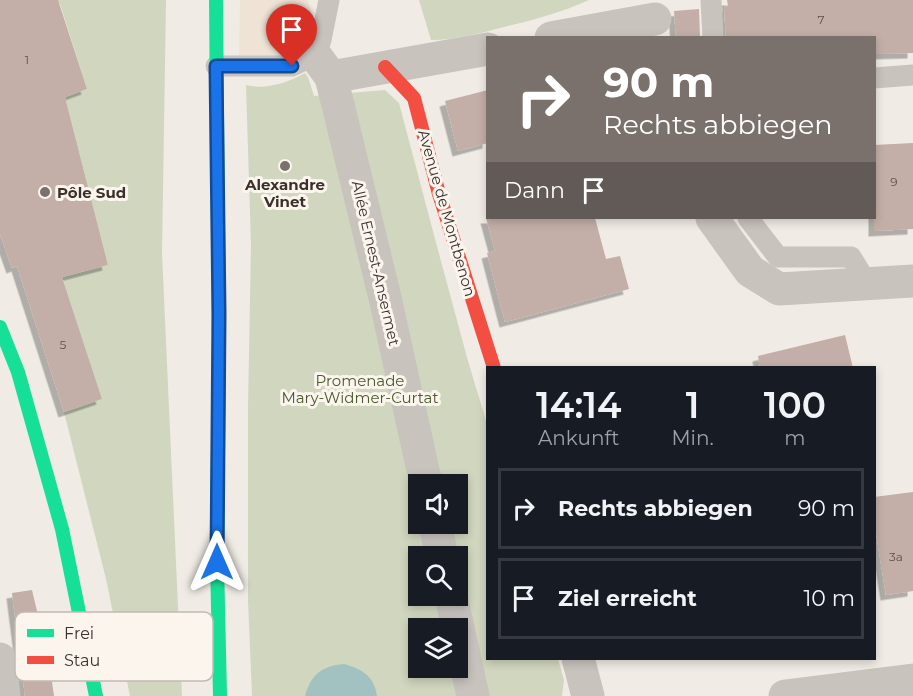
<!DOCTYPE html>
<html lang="de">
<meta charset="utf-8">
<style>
body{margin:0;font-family:Montserrat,sans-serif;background:#242831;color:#f1f3f6;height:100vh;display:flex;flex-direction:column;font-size:22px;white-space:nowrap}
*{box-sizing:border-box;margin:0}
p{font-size:20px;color:#9ea1a6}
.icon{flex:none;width:33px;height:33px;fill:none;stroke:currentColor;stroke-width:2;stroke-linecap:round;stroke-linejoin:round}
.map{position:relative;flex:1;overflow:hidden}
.drawer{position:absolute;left:486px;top:366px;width:390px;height:294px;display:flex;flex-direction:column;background:#171b24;border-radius:0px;box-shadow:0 3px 9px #0003}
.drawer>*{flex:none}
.top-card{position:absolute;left:486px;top:36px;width:390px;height:183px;border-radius:0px;box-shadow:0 3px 9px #0003;background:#7a716c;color:#fff;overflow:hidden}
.controls{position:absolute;left:408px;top:474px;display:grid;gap:12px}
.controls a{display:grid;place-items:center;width:60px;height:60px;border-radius:0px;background:#171b24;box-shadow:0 3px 9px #0003;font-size:30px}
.pin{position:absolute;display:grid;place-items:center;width:51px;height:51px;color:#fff;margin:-62px -26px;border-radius:50% 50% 50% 0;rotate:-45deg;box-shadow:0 0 6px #0007}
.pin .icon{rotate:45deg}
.me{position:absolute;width:66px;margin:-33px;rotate:0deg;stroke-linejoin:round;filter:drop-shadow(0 0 4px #0008)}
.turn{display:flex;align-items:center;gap:21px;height:126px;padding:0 18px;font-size:27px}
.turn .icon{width:78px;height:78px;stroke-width:2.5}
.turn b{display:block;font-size:42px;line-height:51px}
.then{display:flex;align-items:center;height:57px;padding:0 18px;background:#0003;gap:12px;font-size:22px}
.eta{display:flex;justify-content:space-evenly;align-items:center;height:102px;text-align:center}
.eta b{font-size:36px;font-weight:600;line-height:42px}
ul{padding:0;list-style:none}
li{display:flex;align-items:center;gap:18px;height:81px;margin:0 12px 9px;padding:0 6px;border:3px solid #363941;border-radius:0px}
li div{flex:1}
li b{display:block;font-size:22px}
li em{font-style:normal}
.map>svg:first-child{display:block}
.green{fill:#d1d6bf;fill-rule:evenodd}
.plaza{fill:#eee3d5}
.water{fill:#a1c2c1}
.building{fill:#c3afa7;filter:url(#shadow)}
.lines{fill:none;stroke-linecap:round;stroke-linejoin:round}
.lane{stroke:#c9c3be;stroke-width:21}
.street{stroke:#c9c3be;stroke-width:33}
.fast{stroke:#16e098;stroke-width:14}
.jam{stroke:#f24e42;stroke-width:14}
.route-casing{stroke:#114b97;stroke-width:15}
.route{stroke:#1a73e8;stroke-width:10}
.poi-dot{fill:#7a716c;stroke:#fbf5ee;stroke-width:2}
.labels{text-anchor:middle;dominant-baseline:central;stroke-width:6;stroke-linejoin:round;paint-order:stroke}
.number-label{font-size:12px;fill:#5d504a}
.poi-label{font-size:15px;font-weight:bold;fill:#3b302b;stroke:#fbf5ee}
.street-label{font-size:15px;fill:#3b302b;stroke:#fbf5ee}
.park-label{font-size:15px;fill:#4a5a2e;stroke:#fbf5ee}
.key{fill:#fbf5ee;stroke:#c1bab4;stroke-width:1.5}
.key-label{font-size:16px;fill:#3b302b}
</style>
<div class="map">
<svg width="913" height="696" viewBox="0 0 913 696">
<defs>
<filter id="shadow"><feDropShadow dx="-5.5" dy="5.5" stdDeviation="0" flood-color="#0004"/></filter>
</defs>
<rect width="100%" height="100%" fill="#f0ebe5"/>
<g class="green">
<polygon points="34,0 166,0 162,253 182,696 130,696 106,579 64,412 102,399 62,277 108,265 65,97 87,89 60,4"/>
<path d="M419 0H589C560 13 530 21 500 28 477 34 454 40 431 40Z"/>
<path d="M305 73 308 77 314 96 385 90 399 103 435 239 468 361 487 424 488 658 558 659 564 680 562 696H252L248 600V408L251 245 246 85C266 90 287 83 305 73ZM418 484H458V524H418ZM418 556H458V596H418ZM418 628H458V668H418Z"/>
</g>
<polygon class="plaza" points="240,0 308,0 310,9 301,39 293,52 281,58 239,57"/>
<path class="water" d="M344 664C362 669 374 676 377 696H305C311 674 322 666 344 664Z"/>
<g class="building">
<polygon points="0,0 58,0 87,89 65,97 108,265 62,277 102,399 64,412 17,266 12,268 0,234"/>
<polygon points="727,0 913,0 913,53 874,54 874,38 726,38 724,7 728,6"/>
<polygon points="699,9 700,38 676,38 674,11"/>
<polygon points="488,90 488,143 458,151 445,101"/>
<polygon points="913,143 913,229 874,231 874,145"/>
<polygon points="486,218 595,218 606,259 620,256 629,289 505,322 487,253 495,251"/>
<polygon points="845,335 853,368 760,368 758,356"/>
<polygon points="913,492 913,591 886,595 874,520 874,497"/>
<polygon points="32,590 49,661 54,696 25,696 12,593"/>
</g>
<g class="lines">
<g class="lane">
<polyline points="711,0 713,38"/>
<polyline points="216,66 292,66 315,55 321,40 329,0"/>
<polyline points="874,78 913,75"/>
<polyline points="748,218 778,257 851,257 867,283"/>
</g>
<g class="street">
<polyline points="551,38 655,19"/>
<polyline points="315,55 331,77 340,113 386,302 426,484"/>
<polyline points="331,77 488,49"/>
<polyline points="712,218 750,271 779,289 913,281"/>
<polyline points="435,524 442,556"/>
<polyline points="451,596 473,696"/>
<polyline points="578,658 588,696"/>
<polyline points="0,659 4,696"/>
<polyline points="785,696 913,680"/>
</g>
<g class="fast">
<polyline points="216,0 219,337 217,562 220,696"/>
<polyline points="0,327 18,372 62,529 96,696"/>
</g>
<polyline class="jam" points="385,67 414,98 439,194 494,368"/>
</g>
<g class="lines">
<defs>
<polyline id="route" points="217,562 219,314 216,66 292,66"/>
</defs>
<use href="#route" class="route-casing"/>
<use href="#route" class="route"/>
</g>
<g class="poi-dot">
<circle cx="285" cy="166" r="6"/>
<circle cx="45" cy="192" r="6"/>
</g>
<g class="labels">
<g class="number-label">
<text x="821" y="19">7</text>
<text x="27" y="59">1</text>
<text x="894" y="181">9</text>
<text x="63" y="344">5</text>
<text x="896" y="556">3a</text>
</g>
<g class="poi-label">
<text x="285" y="184">Alexandre<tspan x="285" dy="17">Vinet</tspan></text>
<text x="57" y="192" text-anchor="start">Pôle Sud</text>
</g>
<g class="street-label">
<text transform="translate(447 213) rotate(74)">Avenue de Montbenon</text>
<text transform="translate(376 263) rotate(77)">Allée Ernest-Ansermet</text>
</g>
<g class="park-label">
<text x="360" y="380">Promenade<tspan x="360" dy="17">Mary-Widmer-Curtat</tspan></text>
</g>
</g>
<rect x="15" y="612" width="198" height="69" rx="9" class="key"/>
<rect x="27" y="629" width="27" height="8" fill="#16e098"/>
<rect x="27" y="656" width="27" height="8" fill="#f24e42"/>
<g class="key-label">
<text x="64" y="639">Frei</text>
<text x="64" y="666">Stau</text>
</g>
</svg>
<div class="controls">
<a><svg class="icon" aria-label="sound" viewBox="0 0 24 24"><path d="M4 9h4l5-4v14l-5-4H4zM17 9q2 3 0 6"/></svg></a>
<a><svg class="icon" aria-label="search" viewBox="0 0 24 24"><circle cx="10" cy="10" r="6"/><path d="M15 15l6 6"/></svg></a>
<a><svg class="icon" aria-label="layers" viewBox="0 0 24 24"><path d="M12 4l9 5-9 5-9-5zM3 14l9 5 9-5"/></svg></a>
</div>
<div class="pin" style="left:292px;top:66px;background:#d93025"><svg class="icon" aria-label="arrive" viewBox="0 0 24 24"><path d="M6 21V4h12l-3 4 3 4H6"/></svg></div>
<svg class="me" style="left:217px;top:562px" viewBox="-20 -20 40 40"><path d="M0-17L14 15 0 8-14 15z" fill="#1a73e8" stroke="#fff" stroke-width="4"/></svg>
<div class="top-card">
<div class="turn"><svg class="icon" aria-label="right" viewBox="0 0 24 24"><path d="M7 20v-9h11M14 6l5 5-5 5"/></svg><div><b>90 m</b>Rechts abbiegen</div></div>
<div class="then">Dann<svg class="icon" aria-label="arrive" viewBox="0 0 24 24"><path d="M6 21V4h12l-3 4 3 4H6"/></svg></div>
</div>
<section class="drawer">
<div class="eta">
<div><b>14:14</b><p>Ankunft</p></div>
<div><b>1</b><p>Min.</p></div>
<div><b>100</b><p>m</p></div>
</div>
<ul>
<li><svg class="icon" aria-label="right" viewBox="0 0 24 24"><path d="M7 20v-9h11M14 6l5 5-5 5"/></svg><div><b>Rechts abbiegen</b></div><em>90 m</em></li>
<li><svg class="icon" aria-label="arrive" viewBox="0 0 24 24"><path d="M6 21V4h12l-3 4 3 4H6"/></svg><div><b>Ziel erreicht</b></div><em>10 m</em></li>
</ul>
</section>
</div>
